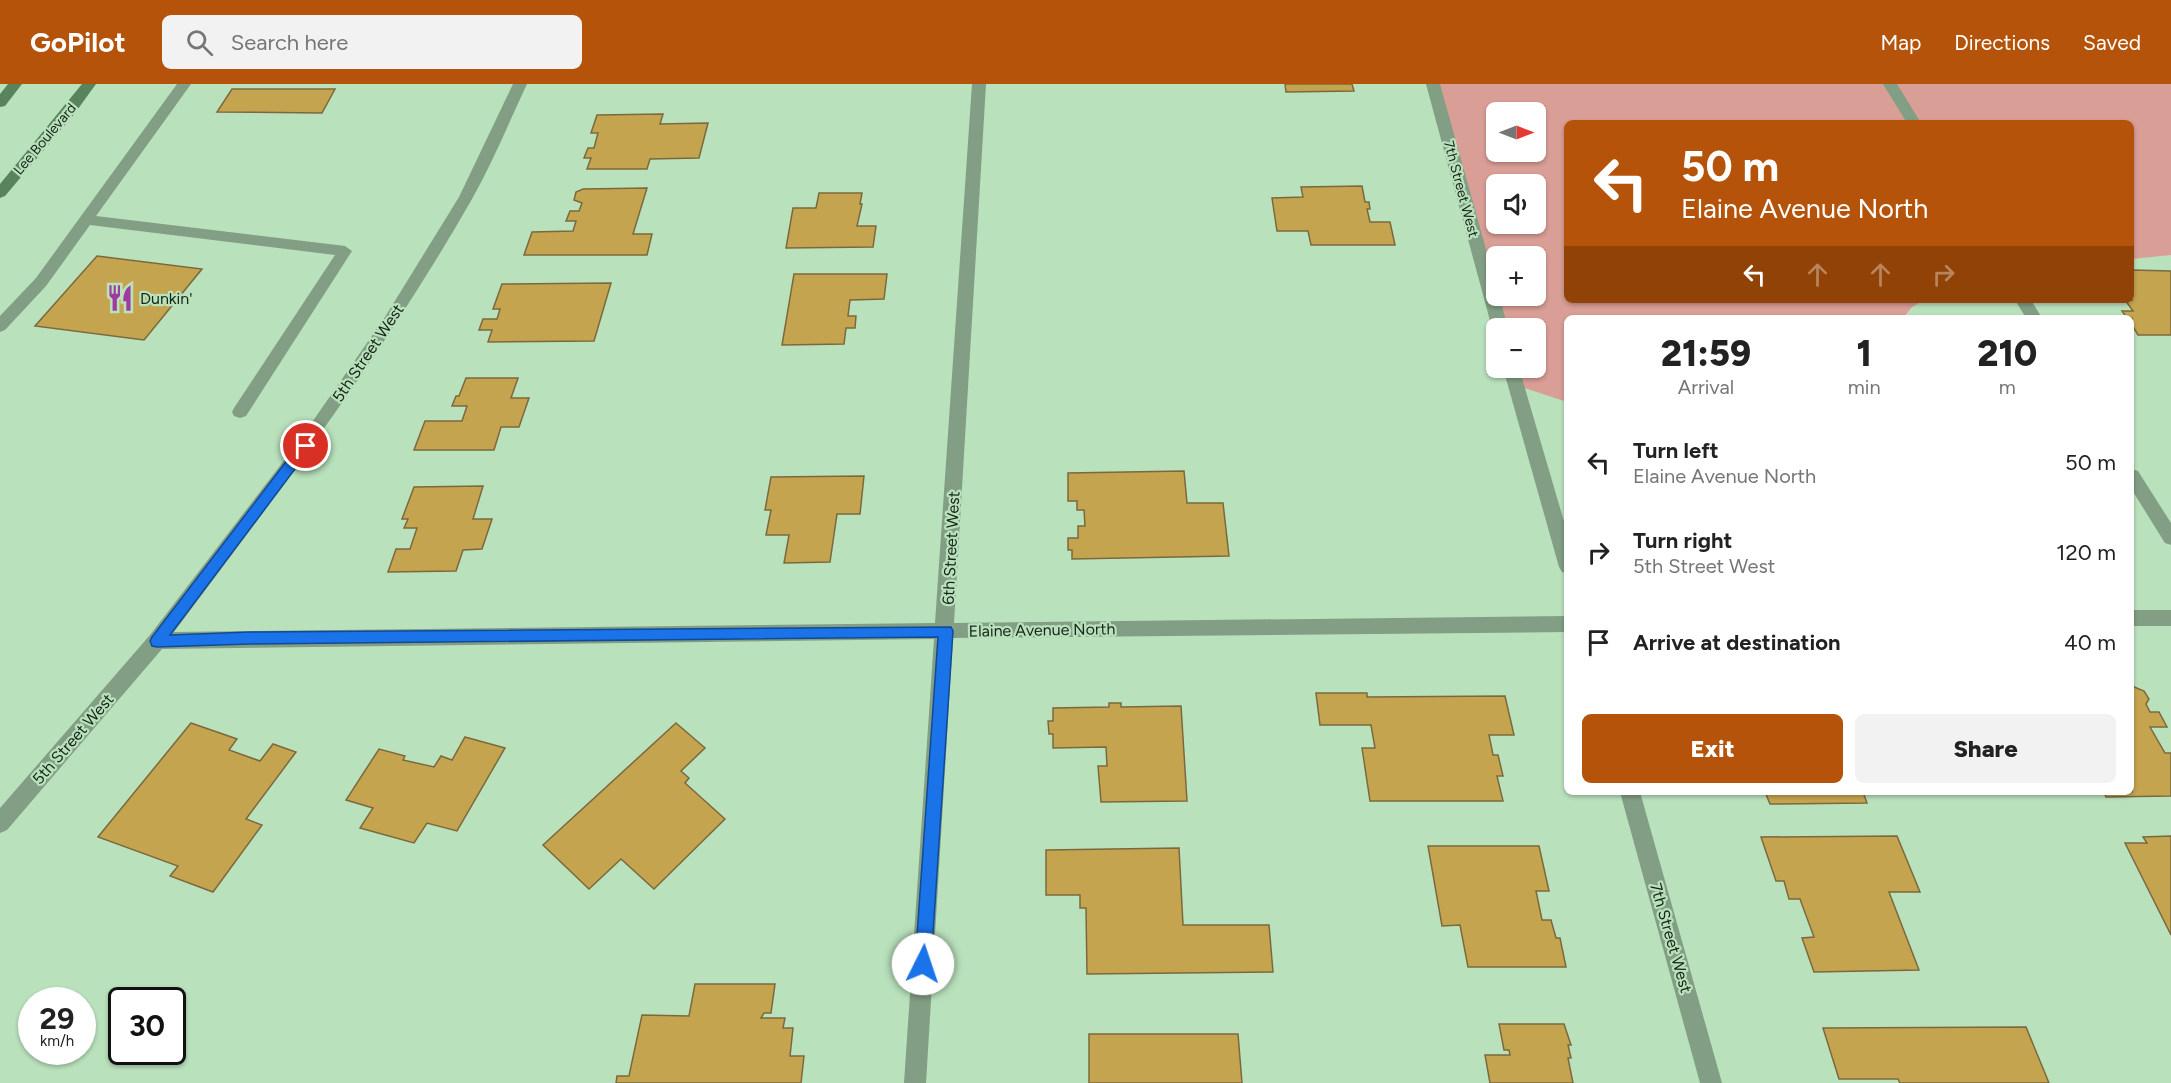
<!DOCTYPE html>
<meta charset="utf-8">
<style>
body{margin:0;font-family:Figtree,sans-serif;background:#f2f2f2;color:#222;height:100vh;display:flex;flex-direction:column;font-size:22px;white-space:nowrap}
*{box-sizing:border-box;margin:0}
p{font-size:20px;color:#767676}
.icon{flex:none;width:33px;height:33px;fill:none;stroke:currentColor;stroke-width:2;stroke-linecap:round;stroke-linejoin:round}
.map{position:relative;flex:1;overflow:hidden}
.side{position:absolute;left:1564px;top:231px;width:570px;height:480px;display:flex;flex-direction:column;background:#fff;border-radius:9px;box-shadow:0 2px 4px #0004}
.side>*{flex:none}
.hud{position:absolute;left:1564px;top:36px;width:570px;height:183px;border-radius:9px;box-shadow:0 2px 4px #0004;background:#b45309;color:#fff;overflow:hidden}
.needle{width:39px;rotate:90deg}
.buttons{position:absolute;left:1486px;top:18px;display:grid;gap:12px}
.buttons a{display:grid;place-items:center;width:60px;height:60px;border-radius:9px;background:#fff;box-shadow:0 2px 4px #0004;font-size:30px}
.speed{position:absolute;left:18px;top:903px;display:flex;gap:12px;font-size:30px;font-weight:700;text-align:center}
.speed>*{display:grid;place-content:center;width:78px;height:78px;border-radius:50%;background:#fff;box-shadow:0 2px 4px #0004;line-height:1}
.speed small{font-size:15px;font-weight:400}
.speed .limit{border:3px solid #111;border-radius:9px;background:#fff;color:#111}
.pin{position:absolute;display:grid;place-items:center;width:51px;height:51px;color:#fff;margin:-26px;border:3px solid #fff;border-radius:50%;box-shadow:0 2px 6px #0007}
.me{position:absolute;width:66px;margin:-33px;rotate:4deg;stroke-linejoin:round;filter:drop-shadow(0 0 4px #0008)}
.turn{display:flex;align-items:center;gap:21px;height:126px;padding:0 18px;font-size:27px}
.turn .icon{width:78px;height:78px;stroke-width:2.5}
.turn b{display:block;font-size:42px;line-height:51px}
.lanes{display:flex;align-items:center;height:57px;padding:0 18px;background:#0003;justify-content:center;gap:30px;direction:ltr}
.lanes .off{opacity:.35}
.eta{display:flex;justify-content:space-evenly;align-items:center;height:102px;text-align:center}
.eta b{font-size:36px;font-weight:800;line-height:42px}
.primary-button{display:flex;gap:12px;margin-top:auto;padding:12px 18px}
.primary-button a{flex:1;height:69px;border-radius:9px;background:#b45309;color:#fff;font-size:24px;font-weight:800;line-height:69px;text-align:center}
.primary-button a+a{background:#f2f2f2;color:#222}
ul{padding:0;list-style:none}
li{display:flex;align-items:center;gap:18px;height:90px;padding:0 18px}
li div{flex:1}
li b{display:block;font-size:22px}
li em{font-style:normal}
header{display:flex;align-items:center;gap:36px;box-sizing:border-box;height:84px;padding:0 30px;background:#b45309;color:#fff}
header strong{font-size:28px}
nav{display:flex;gap:33px;margin-inline-start:auto;font-size:21px}
.search{width:420px;height:54px;background:#f2f2f2;display:flex;align-items:center;gap:15px;box-sizing:border-box;padding:0 21px;border-radius:9px;color:#767676;font-size:22px}
.map>svg:first-child{display:block}
.green{fill:#d99e96;fill-rule:evenodd}
.building{fill:#c5a450;stroke:#7b693e;stroke-width:1.5}
.lines{fill:none;stroke-linecap:round;stroke-linejoin:round}
.lane{fill:#829e84;fill-rule:evenodd}
.street{fill:#829e84;fill-rule:evenodd}
.secondary{fill:#58835d;fill-rule:evenodd}
.route{fill:#1a73e8;stroke:#114b97;stroke-width:1.5}
.labels{text-anchor:middle;dominant-baseline:central;stroke-width:4.5;stroke-linejoin:round;paint-order:stroke}
.far-street-label{font-size:14px;fill:#162518;stroke:#b9e1bc}
.poi-label{font-size:16px;fill:#162518;stroke:#b9e1bc;text-anchor:start}
.street-label{font-size:16px;fill:#162518;stroke:#b9e1bc}
</style>
<header>
<strong>GoPilot</strong>
<div class="search"><svg class="icon" aria-label="search" viewBox="0 0 24 24"><circle cx="10" cy="10" r="6"/><path d="M15 15l6 6"/></svg>Search here</div>
<nav><a>Map</a><a>Directions</a><a>Saved</a></nav>
</header>
<div class="map">
<svg width="2171" height="999" viewBox="0 0 2171 999">
<rect width="100%" height="100%" fill="#b9e1bc"/>
<path class="green" d="M1432 0H2171V171L2132 175V39H1568V216H1924L1912 223 1903 234H1568L1567 318 1513 300 1508 284H1536V244H1498ZM1497 28H1536V68H1497ZM1497 100H1536V140H1497ZM1497 172H1536V212H1497Z"/>
<g class="building">
<polygon points="1285,0 1352,0 1354,7 1286,8"/>
<polygon points="232,5 335,5 322,29 217,28"/>
<polygon points="663,30 660,40 708,39 699,74 650,75 647,85 587,85 591,74 584,74 588,64 594,64 598,49 591,49 597,31"/>
<polygon points="1362,102 1365,118 1369,118 1370,125 1367,125 1370,138 1390,138 1395,161 1311,161 1308,147 1277,147 1272,114 1303,113 1301,103"/>
<polygon points="647,104 633,150 652,150 647,171 524,171 532,148 573,147 576,137 566,137 570,127 579,127 582,119 574,116 576,108 583,105"/>
<polygon points="819,109 862,109 860,120 862,120 857,142 876,142 873,163 786,164 793,124 816,124"/>
<polygon points="97,172 202,185 144,256 35,242"/>
<polygon points="2132,186 2171,187 2171,251 2138,251 2132,241 2132,234 2127,234 2122,227 2133,227 2125,216 2132,216"/>
<polygon points="794,190 887,190 884,215 850,216 848,232 856,232 855,244 846,244 844,260 782,261"/>
<polygon points="611,199 594,257 488,258 492,246 479,246 483,235 497,235 500,225 493,225 502,200"/>
<polygon points="466,294 518,294 511,314 529,314 519,343 501,343 494,366 414,366 425,337 462,337 467,322 452,322 456,312 459,312"/>
<polygon points="1184,387 1187,419 1223,419 1229,472 1072,475 1072,466 1068,466 1068,454 1078,454 1078,442 1085,442 1084,426 1077,426 1077,417 1068,417 1068,389"/>
<polygon points="864,392 860,430 837,430 830,478 784,479 789,451 766,451 771,426 765,426 771,393"/>
<polygon points="483,402 473,435 492,435 482,465 463,466 456,487 388,488 396,465 410,465 417,444 404,444 408,435 402,435 414,403"/>
<polygon points="2132,602 2144,607 2149,615 2146,620 2150,628 2159,628 2167,643 2150,643 2165,669 2171,669 2171,712 2106,713 2104,708 2132,708"/>
<polygon points="1316,609 1367,609 1367,613 1505,612 1514,651 1489,651 1493,671 1498,671 1503,692 1497,692 1503,717 1370,717 1362,664 1375,664 1371,641 1320,641"/>
<polygon points="1109,619 1121,619 1121,623 1181,622 1187,717 1101,718 1098,682 1107,682 1106,663 1053,664 1053,650 1049,650 1048,637 1053,637 1053,624 1109,623"/>
<polygon points="191,639 237,655 229,666 260,677 273,660 296,668 246,735 262,741 213,808 170,792 178,782 98,753"/>
<polygon points="676,639 705,664 681,687 689,694 685,699 725,735 654,805 621,775 589,805 543,761"/>
<polygon points="465,653 505,664 457,747 427,739 414,759 360,744 373,724 346,716 379,665 405,672 403,676 434,683 441,672 452,676"/>
<polygon points="1765,708 1863,708 1867,719 1770,720"/>
<polygon points="1897,752 1920,808 1889,808 1919,886 1814,888 1802,854 1814,853 1800,815 1789,815 1784,797 1776,797 1761,753"/>
<polygon points="2171,752 2171,851 2125,759 2147,759 2143,753"/>
<polygon points="1428,762 1539,762 1549,807 1536,807 1542,836 1551,836 1556,854 1560,854 1566,883 1468,883 1460,841 1442,842"/>
<polygon points="1179,764 1183,841 1269,841 1273,888 1087,890 1086,824 1080,824 1080,811 1046,811 1046,766"/>
<polygon points="695,900 775,900 771,929 764,929 761,934 785,934 783,944 793,944 790,972 804,972 801,999 616,999 617,992 629,992 642,931 689,932"/>
<polygon points="1499,940 1564,940 1571,961 1568,961 1571,974 1568,974 1573,999 1490,999 1485,971 1510,971 1509,966 1504,966"/>
<polygon points="2026,943 2049,999 1900,999 1898,995 1839,995 1823,944"/>
<polygon points="1089,950 1238,950 1242,999 1089,999"/>
</g>
<g class="lines">
<polygon class="lane" points="177,0 191,0 96,132 345,162 352,167 246,332 240,334 234,332 232,328 234,324 335,171 90,141 46,202 5,246 0,248 0,232 36,194"/>
<g class="street">
<path d="M513 0H527C509 38 493 78 472 115 384 269 280 407 174 548L935 539 972 0H986L954 539 1568 532V548L953 554 926 999H904L934 555 162 565 7 746 0 749V724L150 551 299 357 385 233 459 113Z"/>
<polygon points="1426,0 1440,0 1508,244 1497,244 1497,249 1492,244"/>
<polygon points="1883,0 1897,0 1921,39 1907,39"/>
<polygon points="2015,216 2031,216 2042,234 2026,234"/>
<polygon points="1503,284 1519,284 1568,451 1568,490 1562,488 1559,483"/>
<polygon points="2132,385 2138,387 2171,439 2171,461 2165,459 2132,406"/>
<rect x="2132" y="526" width="39" height="16"/>
<polygon points="1620,708 1640,708 1722,999 1700,999"/>
</g>
<g class="secondary">
<polygon points="8,0 22,0 5,22 0,23 0,10"/>
<polygon points="82,0 96,0 75,29 5,112 0,114 0,100"/>
</g>
</g>
<polygon class="route" points="306,357 310,358 312,362 310,365 170,551 250,548 951,543 953,547 931,880 929,886 923,888 917,886 915,880 938,553 250,560 157,563 152,562 150,557 152,553 301,358"/>
<defs>
<symbol id="restaurant-bare" viewBox="-9 -9 18 18"><path d="M-5-6h1v4h1v-4h1v4h1v-4h1v5L-1.5 .5V6h-2V.5L-5-1ZM5-6V6H3V1.5H1.5Q1.5-4 5-6Z" fill="#9f3a9f" stroke="#b9e1bc" stroke-width="2.5" paint-order="stroke"/></symbol>
</defs>
<g fill-rule="evenodd">
<use href="#restaurant-bare" x="101" y="195" width="38" height="38"/>
</g>
<g class="labels">
<g class="far-street-label">
<text transform="translate(45 55) rotate(-50)">Lee Boulevard</text>
<text transform="translate(1461 105) rotate(75)">7th Street West</text>
</g>
<g class="poi-label">
<text x="140" y="214">Dunkin'</text>
</g>
<g class="street-label">
<text transform="translate(368 269) rotate(-56)">5th Street West</text>
<text transform="translate(951 464) rotate(-87)">6th Street West</text>
<text transform="translate(1042 546) rotate(-1)">Elaine Avenue North</text>
<text transform="translate(73 655) rotate(-49)">5th Street West</text>
<text transform="translate(1671 854) rotate(74)">7th Street West</text>
</g>
</g>
</svg>
<div class="buttons">
<a><svg class="needle" viewBox="-14 -14 28 28"><path d="M0-13l5 13h-10z" fill="#e53935"/><path d="M0 13l5-13h-10z" fill="#767676"/></svg></a>
<a><svg class="icon" aria-label="sound" viewBox="0 0 24 24"><path d="M4 9h4l5-4v14l-5-4H4zM17 9q2 3 0 6"/></svg></a>
<a>+</a>
<a>−</a>
</div>
<div class="speed"><div>29<small>km/h</small></div><div class="limit">30</div></div>
<div class="pin" style="left:306px;top:362px;background:#d93025"><svg class="icon" aria-label="arrive" viewBox="0 0 24 24"><path d="M6 21V4h12l-3 4 3 4H6"/></svg></div>
<svg class="me" style="left:923px;top:880px" viewBox="-20 -20 40 40"><circle r="19" fill="#fff"/><path d="M0-13L10 11 0 6-10 11z" fill="#1a73e8"/></svg>
<div class="hud">
<div class="turn"><svg class="icon" aria-label="left" viewBox="0 0 24 24"><path d="M17 20v-9H6M10 6l-5 5 5 5"/></svg><div><b>50 m</b>Elaine Avenue North</div></div>
<div class="lanes"><svg class="icon" aria-label="left" viewBox="0 0 24 24"><path d="M17 20v-9H6M10 6l-5 5 5 5"/></svg><svg class="icon off" aria-label="ahead" viewBox="0 0 24 24"><path d="M12 20V5M6 11l6-6 6 6"/></svg><svg class="icon off" aria-label="ahead" viewBox="0 0 24 24"><path d="M12 20V5M6 11l6-6 6 6"/></svg><svg class="icon off" aria-label="right" viewBox="0 0 24 24"><path d="M7 20v-9h11M14 6l5 5-5 5"/></svg></div>
</div>
<section class="side">
<div class="eta">
<div><b>21:59</b><p>Arrival</p></div>
<div><b>1</b><p>min</p></div>
<div><b>210</b><p>m</p></div>
</div>
<ul>
<li><svg class="icon" aria-label="left" viewBox="0 0 24 24"><path d="M17 20v-9H6M10 6l-5 5 5 5"/></svg><div><b>Turn left</b><p>Elaine Avenue North</p></div><em>50 m</em></li>
<li><svg class="icon" aria-label="right" viewBox="0 0 24 24"><path d="M7 20v-9h11M14 6l5 5-5 5"/></svg><div><b>Turn right</b><p>5th Street West</p></div><em>120 m</em></li>
<li><svg class="icon" aria-label="arrive" viewBox="0 0 24 24"><path d="M6 21V4h12l-3 4 3 4H6"/></svg><div><b>Arrive at destination</b></div><em>40 m</em></li>
</ul>
<div class="primary-button"><a>Exit</a><a>Share</a></div>
</section>
</div>
